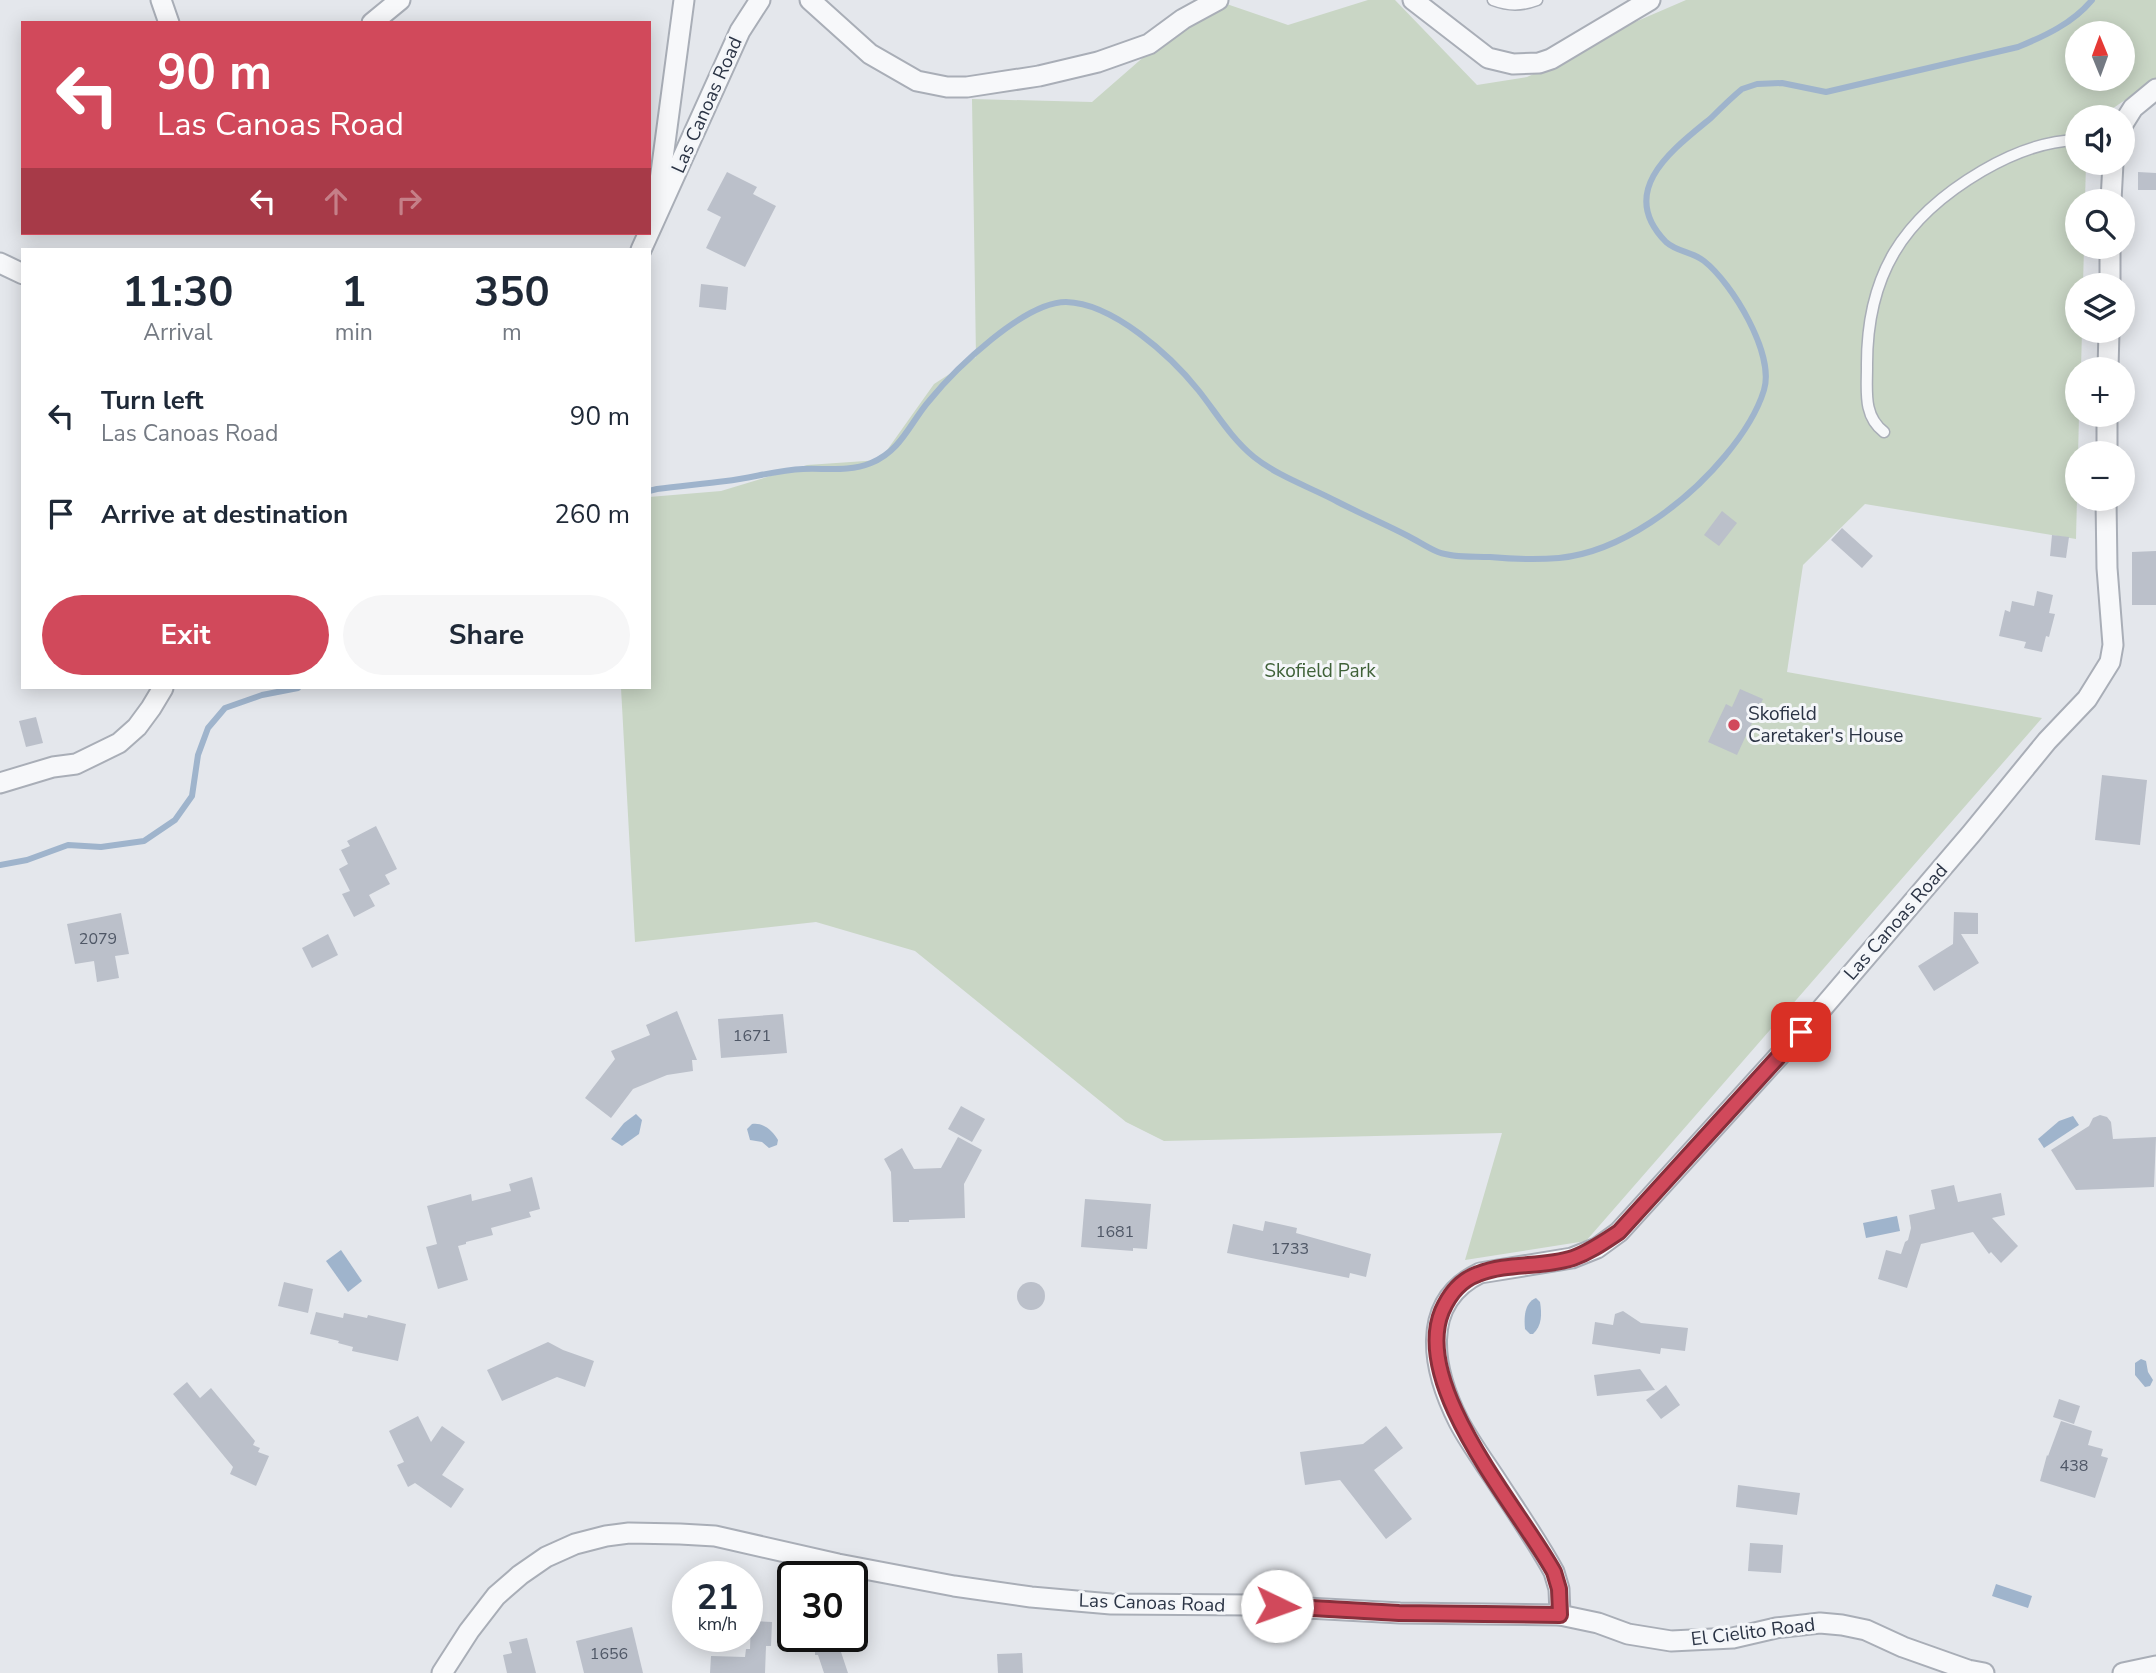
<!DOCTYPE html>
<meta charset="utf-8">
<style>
body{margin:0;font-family:"Nunito Sans",sans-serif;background:#f6f6f7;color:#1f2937;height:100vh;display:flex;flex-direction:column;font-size:26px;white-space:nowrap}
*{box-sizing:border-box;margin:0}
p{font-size:23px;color:#747a83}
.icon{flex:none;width:38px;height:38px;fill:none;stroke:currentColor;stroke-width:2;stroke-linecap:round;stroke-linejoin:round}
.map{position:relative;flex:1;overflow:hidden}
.side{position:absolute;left:21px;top:248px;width:630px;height:441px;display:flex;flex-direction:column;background:#fff;border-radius:0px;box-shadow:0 4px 18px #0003}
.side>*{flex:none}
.hud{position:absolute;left:21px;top:21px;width:630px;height:214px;border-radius:0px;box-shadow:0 4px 18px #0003;background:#d1495b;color:#fff;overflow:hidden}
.needle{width:46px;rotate:359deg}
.controls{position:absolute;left:2065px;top:21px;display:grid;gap:14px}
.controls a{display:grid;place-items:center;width:70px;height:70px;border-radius:50%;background:#fff;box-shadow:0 4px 18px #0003;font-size:35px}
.speed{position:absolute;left:672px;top:1561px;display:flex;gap:14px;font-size:35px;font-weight:700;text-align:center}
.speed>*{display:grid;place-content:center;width:91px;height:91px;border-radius:50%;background:#fff;box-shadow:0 4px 18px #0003;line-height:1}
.speed small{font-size:18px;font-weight:400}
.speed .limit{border:4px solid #111;border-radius:10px;background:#fff;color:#111}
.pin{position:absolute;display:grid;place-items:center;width:60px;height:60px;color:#fff;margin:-30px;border-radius:14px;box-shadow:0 4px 10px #0006}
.me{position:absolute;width:77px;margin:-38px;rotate:93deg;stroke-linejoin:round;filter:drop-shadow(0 0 5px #0008)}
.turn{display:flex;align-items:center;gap:24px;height:147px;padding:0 21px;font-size:32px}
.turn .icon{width:91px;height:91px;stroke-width:2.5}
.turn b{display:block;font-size:49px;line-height:60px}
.lanes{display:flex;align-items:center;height:66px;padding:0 21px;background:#0003;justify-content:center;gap:35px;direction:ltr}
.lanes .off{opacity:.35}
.eta{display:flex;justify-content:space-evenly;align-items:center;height:119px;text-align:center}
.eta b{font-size:42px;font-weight:700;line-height:49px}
.action{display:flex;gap:14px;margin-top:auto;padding:14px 21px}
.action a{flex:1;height:80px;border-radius:42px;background:#d1495b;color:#fff;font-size:28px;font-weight:700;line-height:80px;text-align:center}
.action a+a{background:#f6f6f7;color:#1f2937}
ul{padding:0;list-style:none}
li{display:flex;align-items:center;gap:21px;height:98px;padding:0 21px}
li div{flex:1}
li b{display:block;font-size:26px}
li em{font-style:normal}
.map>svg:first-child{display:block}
.green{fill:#c9d6c5;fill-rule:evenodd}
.water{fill:#9fb4cc}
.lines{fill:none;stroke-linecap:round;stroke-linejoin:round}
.stream{stroke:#9fb4cc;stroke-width:6}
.building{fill:#bbc0ca}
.lane-casing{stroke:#a9aeb7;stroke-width:13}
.street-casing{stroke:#a9aeb7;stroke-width:23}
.lane{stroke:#f7f8fa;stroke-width:10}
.street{stroke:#f7f8fa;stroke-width:19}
.route-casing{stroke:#882f3b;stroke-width:18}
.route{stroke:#d1495b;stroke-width:12}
.poi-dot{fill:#d1495b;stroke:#f4f6f9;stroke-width:2.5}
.labels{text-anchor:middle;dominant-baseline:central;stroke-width:6;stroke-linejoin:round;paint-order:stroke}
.number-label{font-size:16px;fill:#4f5766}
.street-label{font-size:19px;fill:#2b3445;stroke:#f4f6f9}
.park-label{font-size:19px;fill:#3f6138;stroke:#f4f6f9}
.poi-label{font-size:19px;fill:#2b3445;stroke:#f4f6f9;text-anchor:start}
</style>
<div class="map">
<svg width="2156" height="1673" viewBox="0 0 2156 1673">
<rect width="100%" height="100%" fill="#e4e7ec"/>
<path class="green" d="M1209 0H1215L1288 25 1368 0H1395L1477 85 1527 77 1566 59 1591 41 1686 0H2156V79L2100 117H2077V163H2086L2085 201H2077V247H2084L2083 285H2077V331H2082L2081 369H2077V415H2079L2076 539 1865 504 1803 565 1787 672 2042 718 1586 1241 1465 1260 1502 1133 1164 1141 1126 1122 915 951 816 922 635 942 621 688H649V497L721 491 807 465 880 460 934 384 976 357 972 99 1092 102ZM2077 33H2123V79H2077Z"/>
<g class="water">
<polygon points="636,1114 642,1120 639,1134 622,1146 611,1139 624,1123"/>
<polygon points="2073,1116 2079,1125 2044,1148 2038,1139 2059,1121"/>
<path d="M752 1124C763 1122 773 1131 778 1140L777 1145 769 1148 762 1142 750 1140 747 1129Z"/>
<polygon points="1897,1216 1900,1231 1866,1238 1863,1223"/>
<polygon points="341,1250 362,1281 348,1292 326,1261"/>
<path d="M1536 1298 1540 1302C1542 1314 1542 1326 1533 1334H1530L1525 1329C1524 1318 1524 1303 1536 1298Z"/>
<polygon points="2141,1359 2146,1361 2148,1372 2153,1380 2150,1386 2145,1387 2135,1375 2135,1363"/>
<polygon points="1996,1584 2032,1596 2028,1608 1992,1596"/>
</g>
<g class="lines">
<g class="stream">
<path d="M649 491 657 489C680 486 703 484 726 481 752 478 777 470 803 469 826 468 849 472 871 463 901 451 910 423 929 401 955 369 1024 302 1066 302 1113 303 1171 356 1199 391 1217 414 1231 438 1254 457 1279 477 1310 487 1338 502 1361 514 1385 524 1408 536 1418 541 1428 548 1438 552 1454 558 1473 556 1490 557 1512 559 1536 560 1559 558 1621 552 1686 503 1725 456 1740 438 1757 413 1764 390 1775 354 1732 283 1704 261 1693 252 1677 252 1666 242 1616 191 1672 150 1711 118 1721 108 1731 98 1742 89L1757 84 1782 83 1826 92 2018 47C2045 36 2073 23 2092 0"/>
<polyline points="0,865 27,860 68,845 101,847 144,841 175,820 192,796 198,755 208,728 225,708 262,695 298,688"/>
</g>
</g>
<g class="building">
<polygon points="727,172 757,187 753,194 776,206 745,267 706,248 721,217 707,210"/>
<polygon points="2138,172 2156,173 2156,190 2138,190"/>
<polygon points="701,284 728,287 726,310 699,307"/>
<polygon points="1722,511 1737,523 1719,546 1704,535"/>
<polygon points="1842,528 1873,556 1862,568 1831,540"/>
<polygon points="2052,535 2069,537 2066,558 2050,556"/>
<polygon points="2156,551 2156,605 2132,605 2132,552"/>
<polygon points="2037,591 2053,595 2049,613 2055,614 2049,637 2046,636 2042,652 2024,648 2026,642 1999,636 2005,610 2010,612 2012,601 2034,606"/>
<polygon points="1740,689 1763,699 1737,755 1708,742 1726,704 1732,707"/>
<polygon points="36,717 43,743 26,747 19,721"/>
<polygon points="2102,775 2147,780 2140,845 2095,840"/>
<polygon points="376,826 397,869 385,875 390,884 369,895 375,906 354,917 342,894 350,891 339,869 348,864 341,850 350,846 347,841"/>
<polygon points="1954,912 1978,913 1978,934 1961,934 1979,963 1934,991 1918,966 1953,944"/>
<polygon points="121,913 129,954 115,956 119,978 97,982 94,961 75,964 67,924"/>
<polygon points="328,934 338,955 312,968 302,948"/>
<polygon points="677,1011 697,1060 692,1060 693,1071 667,1075 633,1089 611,1118 585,1098 615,1059 611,1051 650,1035 646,1025"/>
<polygon points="783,1014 787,1053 721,1058 718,1019"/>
<polygon points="961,1106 985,1119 972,1142 948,1129"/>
<polygon points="2100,1115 2107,1117 2111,1122 2113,1139 2156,1137 2154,1187 2076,1190 2051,1150 2089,1126 2093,1118"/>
<polygon points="958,1137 982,1150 964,1184 965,1218 909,1220 909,1222 893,1222 891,1172 884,1159 902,1148 914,1169 941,1168"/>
<polygon points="532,1177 540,1209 529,1212 531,1217 491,1228 493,1235 466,1242 466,1244 458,1246 468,1280 438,1289 426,1247 437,1244 427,1206 471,1194 472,1201 511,1191 509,1184"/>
<polygon points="1954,1185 1958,1202 2001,1193 2005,1215 1992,1218 2018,1246 2001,1263 1991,1252 1989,1254 1973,1232 1921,1244 1907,1288 1878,1279 1886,1250 1901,1254 1905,1242 1908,1240 1911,1228 1909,1215 1935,1209 1931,1190"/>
<polygon points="1085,1199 1151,1204 1147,1249 1133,1248 1133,1251 1081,1247"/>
<polygon points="1265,1221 1297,1228 1296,1233 1371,1254 1366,1277 1350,1273 1349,1278 1227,1253 1233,1224 1263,1231"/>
<polygon points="284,1282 313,1289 308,1313 278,1306"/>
<circle cx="1031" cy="1296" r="14"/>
<polygon points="1623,1311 1641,1323 1688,1328 1685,1351 1661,1348 1660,1354 1592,1344 1595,1322 1613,1325 1615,1314"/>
<polygon points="316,1312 343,1318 344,1313 367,1318 368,1315 406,1324 398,1361 352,1351 353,1347 338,1343 339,1341 310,1334"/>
<polygon points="548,1342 563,1350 594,1361 585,1387 557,1377 502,1401 487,1370"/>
<polygon points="1640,1369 1655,1390 1597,1396 1594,1375"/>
<polygon points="187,1382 200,1398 211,1388 255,1441 253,1445 260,1448 258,1452 269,1456 256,1486 230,1474 233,1467 173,1394"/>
<polygon points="1666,1385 1680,1405 1661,1419 1646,1400"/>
<polygon points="2059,1399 2080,1406 2074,1424 2053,1417"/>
<polygon points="418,1416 431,1442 442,1426 465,1442 442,1475 464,1489 451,1508 415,1483 408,1487 397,1465 404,1462 389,1431"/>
<polygon points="2061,1421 2092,1431 2088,1445 2103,1449 2101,1456 2108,1458 2095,1498 2040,1481 2047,1455 2048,1456"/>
<polygon points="1386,1426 1403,1448 1374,1470 1412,1519 1386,1539 1340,1480 1305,1485 1300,1452 1363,1444"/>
<polygon points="1738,1485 1800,1493 1797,1515 1736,1507"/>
<polygon points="1750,1543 1783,1545 1781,1573 1748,1571"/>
<polygon points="751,1621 772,1622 771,1646 766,1646 765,1673 710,1673 711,1656 745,1657 746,1649 750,1649"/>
<polygon points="632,1627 643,1673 584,1673 576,1641"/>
<polygon points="815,1636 840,1636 840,1649 848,1673 824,1673 818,1655 815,1655"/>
<polygon points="527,1638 536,1673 507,1673 503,1655 512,1653 509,1642"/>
<polygon points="1022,1653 1023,1673 998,1673 997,1654"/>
</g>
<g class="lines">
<defs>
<g id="lane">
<path d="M1493 0C1509 6 1521 6 1537 0"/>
<path d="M1884 432C1863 416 1867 391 1867 368 1866 276 1902 218 1982 171 2011 154 2043 141 2077 140"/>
</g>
<g id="street">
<polyline points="161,0 169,23"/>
<polyline points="810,0 870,54 917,81 947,87 967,87 1039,76 1098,62 1149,44 1183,19 1218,0"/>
<polyline points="1413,0 1488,58 1513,64 1539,63 1551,59 1650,0"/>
<polyline points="372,23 400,0"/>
<polyline points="2123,124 2133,108 2156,89"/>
<polyline points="2111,201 2113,163"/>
<polyline points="657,203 684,0"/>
<polyline points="641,250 740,31 760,0"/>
<polyline points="0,263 23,274"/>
<polyline points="2110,285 2110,247"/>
<polyline points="2108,369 2109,331"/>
<polyline points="2107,453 2107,415"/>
<polyline points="0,783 53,767 76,764 119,743 137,727 151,708 163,688"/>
<path d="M1560 1615 1559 1589 1554 1572C1536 1539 1514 1508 1494 1477 1482 1459 1469 1441 1459 1422 1433 1371 1418 1303 1480 1273L1572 1258 1597 1248 1619 1232 1819 1012 1971 834 2047 741 2087 699 2110 662 2113 645 2107 568 2106 499"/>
<polyline points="442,1673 469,1631 496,1596 520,1575 546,1557 575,1544 606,1536 629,1533 680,1534 715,1536 838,1564 954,1586 1031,1597 1111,1604 1253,1605 1400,1613 1560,1615 1598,1623 1628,1634 1671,1641 1733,1638 1776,1628 1820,1623 1842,1625 1866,1630 1903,1647 1968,1670 1984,1673"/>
<polyline points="2123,1673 2156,1666"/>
</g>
</defs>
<use href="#lane" class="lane-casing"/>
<use href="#street" class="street-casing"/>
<use href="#lane" class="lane"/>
<use href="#street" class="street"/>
</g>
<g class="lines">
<defs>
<path id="route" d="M1277 1606 1399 1613 1560 1615 1559 1589 1554 1572C1518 1507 1411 1386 1442 1311 1449 1295 1461 1280 1478 1274 1508 1262 1543 1268 1573 1258 1590 1252 1604 1242 1619 1232L1801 1032"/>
</defs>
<use href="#route" class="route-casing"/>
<use href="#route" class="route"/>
</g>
<circle class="poi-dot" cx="1734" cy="725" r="7"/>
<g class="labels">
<g class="number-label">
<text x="98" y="939">2079</text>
<text x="752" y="1036">1671</text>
<text x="1115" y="1232">1681</text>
<text x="1290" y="1249">1733</text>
<text x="2074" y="1466">438</text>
<text x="609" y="1654">1656</text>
</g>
<g class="street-label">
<text transform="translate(707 105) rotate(-66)">Las Canoas Road</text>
<text transform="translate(1896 922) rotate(-49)">Las Canoas Road</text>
<text transform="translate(1152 1603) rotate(2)">Las Canoas Road</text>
<text transform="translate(1753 1632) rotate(-7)">El Cielito Road</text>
</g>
<g class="park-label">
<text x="1320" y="671">Skofield Park</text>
</g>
<g class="poi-label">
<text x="1748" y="714">Skofield<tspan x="1748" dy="22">Caretaker's House</tspan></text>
</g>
</g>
</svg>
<div class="controls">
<a><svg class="needle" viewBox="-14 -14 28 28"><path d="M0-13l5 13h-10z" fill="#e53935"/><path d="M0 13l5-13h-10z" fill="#747a83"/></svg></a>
<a><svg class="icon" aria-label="sound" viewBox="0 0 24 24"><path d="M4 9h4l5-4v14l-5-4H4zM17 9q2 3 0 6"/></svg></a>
<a><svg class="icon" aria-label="search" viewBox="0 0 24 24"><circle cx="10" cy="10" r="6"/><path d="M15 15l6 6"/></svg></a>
<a><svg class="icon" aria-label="layers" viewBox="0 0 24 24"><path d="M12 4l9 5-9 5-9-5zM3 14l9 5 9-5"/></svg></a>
<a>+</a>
<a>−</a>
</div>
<div class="speed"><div>21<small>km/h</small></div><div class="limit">30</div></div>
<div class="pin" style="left:1801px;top:1032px;background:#d93025"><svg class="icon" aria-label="arrive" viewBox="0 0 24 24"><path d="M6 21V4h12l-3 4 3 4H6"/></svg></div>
<svg class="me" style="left:1277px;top:1606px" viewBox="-20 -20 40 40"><circle r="19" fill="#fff"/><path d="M0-13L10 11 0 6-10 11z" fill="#d1495b"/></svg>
<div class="hud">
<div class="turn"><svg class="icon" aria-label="left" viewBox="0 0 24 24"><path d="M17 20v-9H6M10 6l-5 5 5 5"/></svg><div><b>90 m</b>Las Canoas Road</div></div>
<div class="lanes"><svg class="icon" aria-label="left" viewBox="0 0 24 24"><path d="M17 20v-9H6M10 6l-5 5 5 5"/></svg><svg class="icon off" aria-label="ahead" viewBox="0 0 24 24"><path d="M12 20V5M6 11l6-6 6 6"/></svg><svg class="icon off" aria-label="right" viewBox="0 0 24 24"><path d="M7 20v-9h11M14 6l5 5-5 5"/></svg></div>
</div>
<section class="side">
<div class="eta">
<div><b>11:30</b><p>Arrival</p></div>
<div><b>1</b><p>min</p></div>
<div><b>350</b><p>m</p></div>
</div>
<ul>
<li><svg class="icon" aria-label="left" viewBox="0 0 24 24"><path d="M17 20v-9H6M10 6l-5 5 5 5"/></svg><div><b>Turn left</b><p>Las Canoas Road</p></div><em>90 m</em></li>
<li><svg class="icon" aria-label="arrive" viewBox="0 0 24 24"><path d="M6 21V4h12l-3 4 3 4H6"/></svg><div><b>Arrive at destination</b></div><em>260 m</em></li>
</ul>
<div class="action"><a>Exit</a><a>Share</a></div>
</section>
</div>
